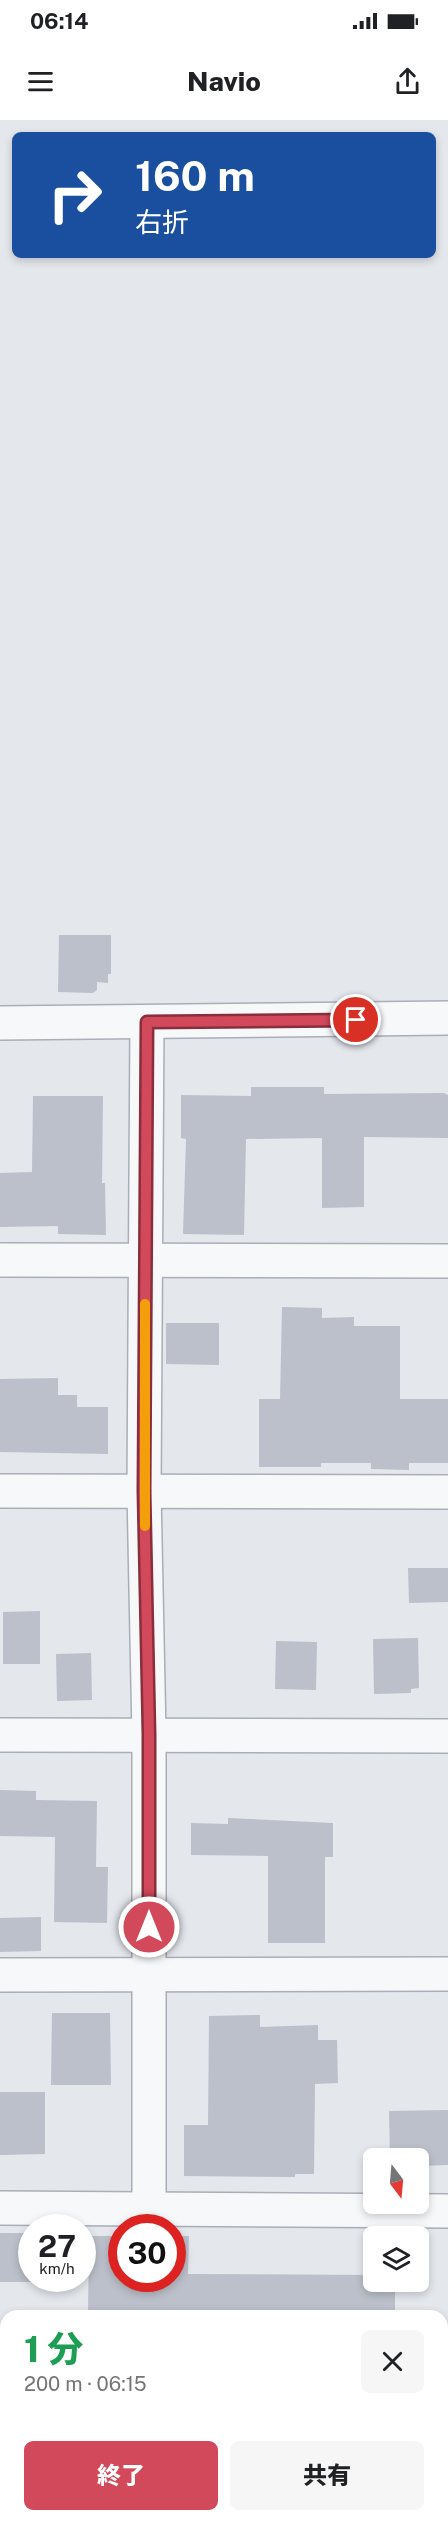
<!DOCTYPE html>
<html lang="ja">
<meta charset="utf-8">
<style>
body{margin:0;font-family:"Public Sans","Noto Sans JP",sans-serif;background:#f6f6f6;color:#202124;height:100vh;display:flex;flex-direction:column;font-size:22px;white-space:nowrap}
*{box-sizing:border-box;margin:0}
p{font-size:20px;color:#757577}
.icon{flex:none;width:33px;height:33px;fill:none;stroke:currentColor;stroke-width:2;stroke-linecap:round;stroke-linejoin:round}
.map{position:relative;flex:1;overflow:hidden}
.panel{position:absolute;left:0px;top:2190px;width:448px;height:212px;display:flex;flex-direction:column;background:#fff;border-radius:18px 18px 0 0;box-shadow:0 3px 9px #0003}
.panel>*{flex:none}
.top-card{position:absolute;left:12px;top:12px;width:424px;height:126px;border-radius:9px;box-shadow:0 3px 9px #0003;background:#1a4fa0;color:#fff;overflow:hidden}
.needle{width:39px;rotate:164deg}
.tools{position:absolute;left:363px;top:2028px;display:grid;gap:12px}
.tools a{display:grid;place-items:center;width:66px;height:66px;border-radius:9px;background:#fff;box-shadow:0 3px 9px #0003;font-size:30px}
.speed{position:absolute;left:18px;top:2094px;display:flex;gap:12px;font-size:30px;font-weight:700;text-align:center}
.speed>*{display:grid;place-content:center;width:78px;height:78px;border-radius:50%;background:#fff;box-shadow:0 3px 9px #0003;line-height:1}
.speed small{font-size:15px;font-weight:400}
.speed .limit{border:9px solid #d22;background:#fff;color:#111}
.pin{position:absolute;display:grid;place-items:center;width:51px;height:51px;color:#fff;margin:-26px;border:3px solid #fff;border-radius:50%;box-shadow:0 2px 6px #0007}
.me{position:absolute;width:66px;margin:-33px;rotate:0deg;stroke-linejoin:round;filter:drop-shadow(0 0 4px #0008)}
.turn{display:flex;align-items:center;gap:21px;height:126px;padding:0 24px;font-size:27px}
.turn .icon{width:78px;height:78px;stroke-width:2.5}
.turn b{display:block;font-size:42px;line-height:51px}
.round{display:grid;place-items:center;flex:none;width:63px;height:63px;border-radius:9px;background:#f6f6f6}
.head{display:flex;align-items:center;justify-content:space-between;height:102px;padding:0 24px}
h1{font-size:36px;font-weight:800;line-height:45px;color:#1e9e55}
.primary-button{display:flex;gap:12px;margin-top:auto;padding:12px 24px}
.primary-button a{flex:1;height:69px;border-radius:9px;background:#d1495b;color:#fff;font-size:24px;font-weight:800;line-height:69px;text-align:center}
.primary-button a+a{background:#f6f6f6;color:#202124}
.status{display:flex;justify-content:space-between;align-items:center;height:42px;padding:0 30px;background:#fff;direction:ltr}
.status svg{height:16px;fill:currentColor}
header{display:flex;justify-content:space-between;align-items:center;height:78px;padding:0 24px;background:#fff;font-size:27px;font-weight:800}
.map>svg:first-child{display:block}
.building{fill:#bbc0ca}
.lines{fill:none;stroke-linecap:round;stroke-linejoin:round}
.minor-casing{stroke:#a9aeb7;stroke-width:36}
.minor{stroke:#f7f8fa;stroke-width:33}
.route-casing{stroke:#882f3b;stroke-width:15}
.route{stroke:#d1495b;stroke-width:10}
.slow{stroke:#f59e0b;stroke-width:10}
</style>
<div class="status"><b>06:14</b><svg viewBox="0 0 49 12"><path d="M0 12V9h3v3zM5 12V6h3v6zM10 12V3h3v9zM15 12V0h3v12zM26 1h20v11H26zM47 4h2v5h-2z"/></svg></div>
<header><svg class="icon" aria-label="menu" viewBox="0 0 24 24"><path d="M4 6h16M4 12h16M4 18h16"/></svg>Navio<svg class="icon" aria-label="share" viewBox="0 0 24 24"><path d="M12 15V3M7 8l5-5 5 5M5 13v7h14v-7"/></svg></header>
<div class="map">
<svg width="448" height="2401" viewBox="0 0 448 2401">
<rect width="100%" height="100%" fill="#e4e7ec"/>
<g class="building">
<polygon points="59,815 111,815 111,854 108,854 108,863 97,862 97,870 93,873 58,872"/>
<polygon points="251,967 324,967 324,974 444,973 448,975 448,1018 364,1017 364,1087 322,1088 322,1018 246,1019 244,1115 183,1114 186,1019 181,1018 181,975 251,976"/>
<polygon points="33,976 103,976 102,1063 105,1063 106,1115 58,1114 58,1106 0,1107 0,1053 32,1052"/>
<polygon points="282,1187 322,1188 322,1198 354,1197 354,1206 400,1206 400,1279 448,1279 448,1343 409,1343 409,1350 371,1349 371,1343 321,1343 321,1347 259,1347 259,1279 280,1279"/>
<polygon points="166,1203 219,1203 219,1245 166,1244"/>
<polygon points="58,1258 58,1275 77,1275 77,1287 108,1287 108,1334 0,1332 0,1259"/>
<polygon points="408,1448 448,1448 448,1482 409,1483"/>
<polygon points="40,1491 40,1544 3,1544 3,1492"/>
<polygon points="418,1518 419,1568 411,1569 411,1573 374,1574 373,1519"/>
<polygon points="276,1521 317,1522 316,1570 275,1569"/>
<polygon points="91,1533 92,1580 57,1581 56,1534"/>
<polygon points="0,1670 36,1671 36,1680 97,1681 96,1747 108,1747 107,1803 54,1802 55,1717 0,1716"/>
<polygon points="228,1698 333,1703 333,1737 325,1737 325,1823 268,1823 268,1736 191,1735 191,1703 228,1704"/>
<polygon points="41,1797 41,1831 0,1832 0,1798"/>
<polygon points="52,1893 110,1893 111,1965 51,1965"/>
<polygon points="260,1895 260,1907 318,1905 318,1920 337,1920 338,1963 315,1964 314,2054 295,2054 295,2057 184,2056 184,2005 208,2005 209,1896"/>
<polygon points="0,1972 45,1972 45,2034 0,2035"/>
<polygon points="448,1990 448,2045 418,2046 418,2038 390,2038 389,1991"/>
<rect x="0" y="2113" width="32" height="49"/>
<polygon points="89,2116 122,2116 122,2158 172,2158 172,2116 189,2116 188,2154 374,2155 374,2162 395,2162 395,2196 88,2196"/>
</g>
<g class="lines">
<defs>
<g id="minor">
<polyline points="147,902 144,1371 149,1615 149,2089"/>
<polyline points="0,903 448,898"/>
<polyline points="0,1140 448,1141"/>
<polyline points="0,1371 448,1372"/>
<polyline points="0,1615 448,1616"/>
<polyline points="0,1855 448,1854"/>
<polyline points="0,2088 448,2091"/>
</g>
</defs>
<use href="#minor" class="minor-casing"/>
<use href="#minor" class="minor"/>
</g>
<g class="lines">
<defs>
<polyline id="route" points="149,1807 149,1615 144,1371 147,902 356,900"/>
</defs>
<use href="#route" class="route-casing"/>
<use href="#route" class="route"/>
<polyline class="slow" points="145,1406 145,1184"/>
</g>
</svg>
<div class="tools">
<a><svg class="needle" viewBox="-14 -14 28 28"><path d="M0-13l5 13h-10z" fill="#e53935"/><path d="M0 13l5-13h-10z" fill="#757577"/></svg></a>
<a><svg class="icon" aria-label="layers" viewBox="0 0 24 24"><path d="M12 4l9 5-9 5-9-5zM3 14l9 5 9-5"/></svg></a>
</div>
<div class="speed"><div>27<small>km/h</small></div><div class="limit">30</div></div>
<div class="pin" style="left:356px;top:900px;background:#d93025"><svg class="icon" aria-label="arrive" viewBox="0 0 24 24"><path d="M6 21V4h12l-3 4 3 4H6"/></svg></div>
<svg class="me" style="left:149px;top:1807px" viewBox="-20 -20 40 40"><circle r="17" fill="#d1495b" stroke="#fff" stroke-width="3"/><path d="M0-11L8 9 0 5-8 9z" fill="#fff"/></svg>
<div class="top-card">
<div class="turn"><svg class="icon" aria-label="right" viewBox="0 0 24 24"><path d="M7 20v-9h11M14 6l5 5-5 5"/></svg><div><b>160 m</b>右折</div></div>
</div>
<section class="panel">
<div class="head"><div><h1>1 分</h1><p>200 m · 06:15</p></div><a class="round"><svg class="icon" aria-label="close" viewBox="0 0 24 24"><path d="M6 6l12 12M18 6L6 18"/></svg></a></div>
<div class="primary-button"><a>終了</a><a>共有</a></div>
</section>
</div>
